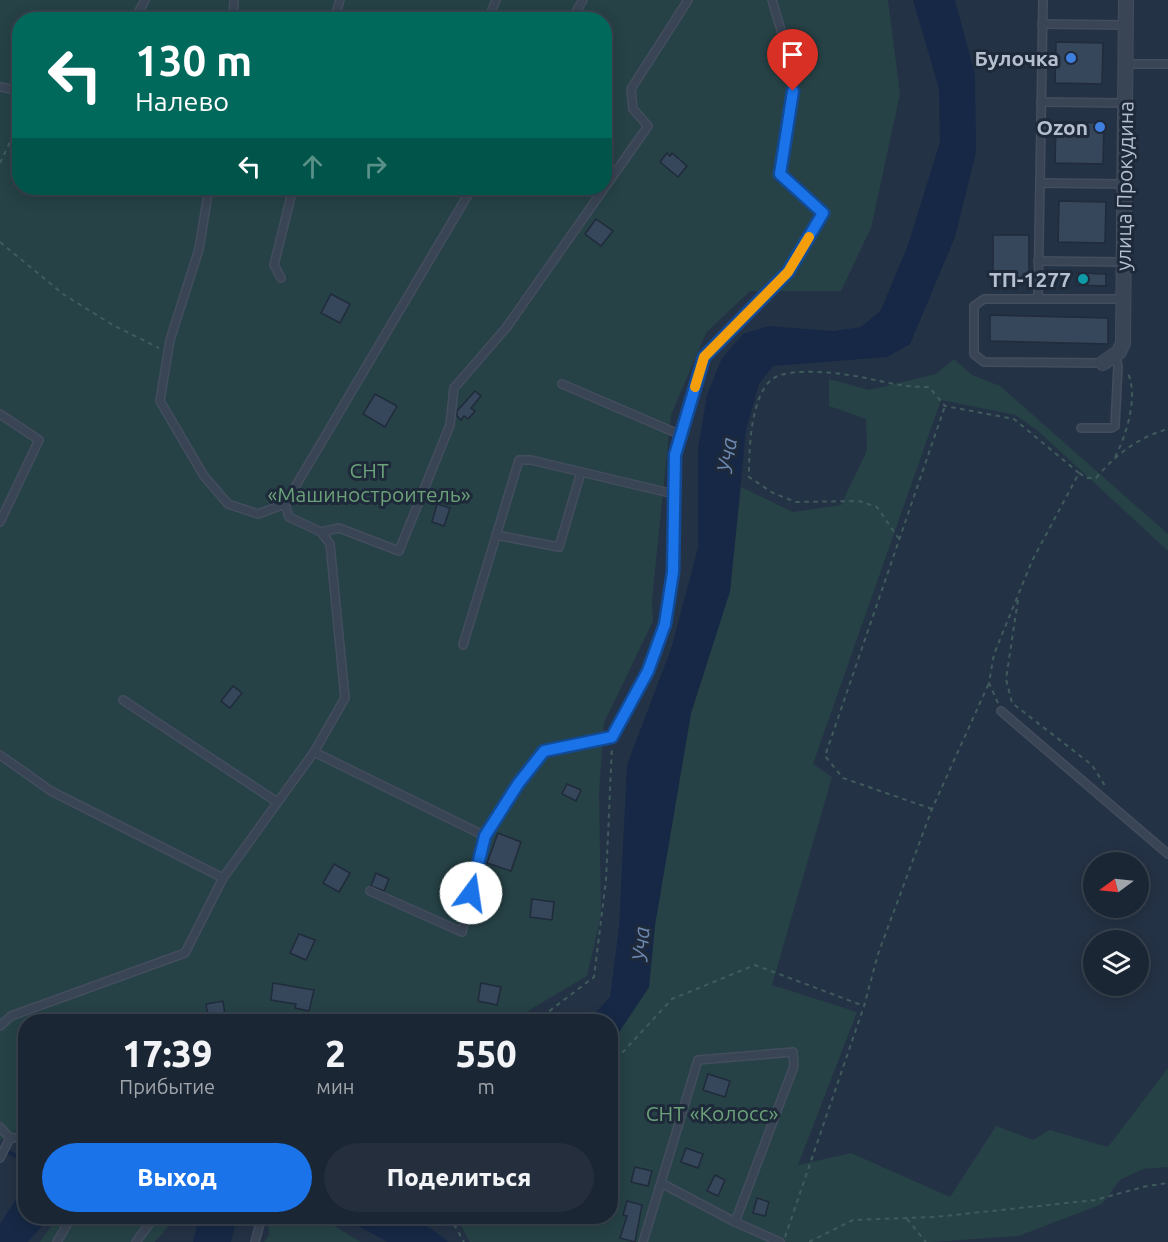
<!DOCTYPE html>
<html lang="ru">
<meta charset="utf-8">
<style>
body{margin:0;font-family:Ubuntu,sans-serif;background:#242e3c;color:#f1f3f6;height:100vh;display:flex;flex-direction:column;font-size:22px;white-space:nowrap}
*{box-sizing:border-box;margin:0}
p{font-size:20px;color:#a0a5ac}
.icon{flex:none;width:33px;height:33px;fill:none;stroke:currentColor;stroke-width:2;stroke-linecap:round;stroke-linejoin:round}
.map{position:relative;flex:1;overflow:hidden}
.side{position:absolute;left:18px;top:1014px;width:600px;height:210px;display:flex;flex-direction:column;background:#1b2634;border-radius:24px;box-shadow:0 3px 15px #0003,0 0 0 2px #39434f}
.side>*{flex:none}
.hud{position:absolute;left:12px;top:12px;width:600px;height:183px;border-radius:24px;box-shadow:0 3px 15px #0003,0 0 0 2px #39434f;background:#00695c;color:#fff;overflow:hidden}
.needle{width:39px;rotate:255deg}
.buttons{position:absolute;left:1083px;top:852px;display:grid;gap:12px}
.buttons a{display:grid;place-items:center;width:66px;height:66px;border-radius:50%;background:#1b2634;box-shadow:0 3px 15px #0003,0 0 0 2px #39434f;font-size:30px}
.pin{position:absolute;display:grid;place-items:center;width:51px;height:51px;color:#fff;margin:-62px -26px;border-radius:50% 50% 50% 0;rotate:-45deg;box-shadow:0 0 6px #0007}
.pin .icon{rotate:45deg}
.me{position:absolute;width:66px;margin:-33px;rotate:14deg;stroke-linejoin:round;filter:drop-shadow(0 0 4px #0008)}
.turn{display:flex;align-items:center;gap:21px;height:126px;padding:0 24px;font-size:27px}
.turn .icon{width:78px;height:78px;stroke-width:2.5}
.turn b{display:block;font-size:42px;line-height:51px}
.lanes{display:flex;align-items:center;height:57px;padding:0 24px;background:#0003;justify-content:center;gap:30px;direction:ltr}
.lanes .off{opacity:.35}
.eta{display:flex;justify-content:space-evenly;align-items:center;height:102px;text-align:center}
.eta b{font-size:36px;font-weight:800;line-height:42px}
.primary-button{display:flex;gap:12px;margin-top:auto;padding:12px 24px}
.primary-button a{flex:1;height:69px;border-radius:36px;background:#1a73e8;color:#fff;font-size:24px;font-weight:800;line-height:69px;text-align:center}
.primary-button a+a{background:#242e3c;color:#f1f3f6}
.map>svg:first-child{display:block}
.green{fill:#264246;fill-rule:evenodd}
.water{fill:#162845}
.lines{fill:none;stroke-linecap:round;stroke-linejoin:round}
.stream{stroke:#162845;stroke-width:4}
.building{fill:#36465b;stroke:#202b3c;stroke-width:1.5}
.lane-casing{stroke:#434d5e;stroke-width:10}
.street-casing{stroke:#434d5e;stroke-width:16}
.path{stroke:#405b5d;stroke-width:2;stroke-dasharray:4.5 4.5;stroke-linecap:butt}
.lane{stroke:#394454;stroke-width:7}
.street{stroke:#394454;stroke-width:14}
.route-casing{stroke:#114b97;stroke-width:15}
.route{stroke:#1a73e8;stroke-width:10}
.slow{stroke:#f59e0b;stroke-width:10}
.shop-dot{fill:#3f7fe0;stroke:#1e293a;stroke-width:2}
.culture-dot{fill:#0f9aa8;stroke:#1e293a;stroke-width:2}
.labels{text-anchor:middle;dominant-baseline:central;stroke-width:6;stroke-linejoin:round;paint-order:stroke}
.poi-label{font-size:21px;font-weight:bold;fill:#b6bfce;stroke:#1e293a;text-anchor:end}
.street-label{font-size:21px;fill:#b6bfce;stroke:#1e293a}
.park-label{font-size:21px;fill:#6ba178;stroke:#1e293a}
.water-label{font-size:22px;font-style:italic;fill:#6d88b0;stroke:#1e293a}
</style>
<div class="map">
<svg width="1168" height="1242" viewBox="0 0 1168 1242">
<rect width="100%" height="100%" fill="#243245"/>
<g class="green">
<path d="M0 0H888L900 94 871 228 841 291H750L706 333 671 415 652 600 653 621 604 723 599 792 601 915 587 976 511 1021 26 1022 25 1125 0 1141ZM20 20H604V188H20Z"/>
<polygon points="954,359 972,375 1000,386 1168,534 1168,551 1037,430 1015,415 941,400 813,764 832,777 772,985 857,1012 798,1165 851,1153 950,1197 996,1126 1033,1140 1050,1130 1108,1147 1168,1068 1168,1167 1143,1169 1120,1180 1102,1204 1019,1236 932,1242 470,1242 460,1224 459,1217 610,1216 611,1044 649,987 655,925 691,713 730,591 741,487 793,512 841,505 867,450 866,419 829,406 829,379 869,390 936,374"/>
<polygon points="268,1216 319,1217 361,1242 264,1242 269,1235"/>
<polygon points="58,1217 176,1217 155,1242 40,1242"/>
</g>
<g class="water">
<polygon points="913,0 955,0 975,74 976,152 955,237 910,344 887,357 773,366 759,384 746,430 730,591 691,713 655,925 649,987 611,1044 610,1022 588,1021 610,997 619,927 627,765 671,649 698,548 698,449 707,395 722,358 743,334 768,326 833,331 861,327 881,310 908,245 940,142 939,89"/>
<polygon points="25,1185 26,1216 50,1217 28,1242 0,1242 0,1224"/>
<polygon points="199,1217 237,1217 231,1242 193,1242"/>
<path d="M341 1217C380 1216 418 1212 448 1242H388Z"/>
</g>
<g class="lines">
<polyline class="stream" points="0,1148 26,1161"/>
</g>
<g class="building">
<polygon points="1056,42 1103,43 1102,84 1055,83"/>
<polygon points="1056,122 1104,123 1103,164 1055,163"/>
<polygon points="667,153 670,156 672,153 687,166 678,177 660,162"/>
<polygon points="1059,201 1106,202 1105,243 1058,242"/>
<polygon points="596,219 613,231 601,246 585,234"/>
<rect x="993" y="235" width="36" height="50"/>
<polygon points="1076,273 1106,274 1106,286 1076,285"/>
<polygon points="331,294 350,304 340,323 321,313"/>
<polygon points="990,315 1108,318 1108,344 990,341"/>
<polygon points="475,391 481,396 471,408 475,411 468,419 464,416 461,420 457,416 457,411"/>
<polygon points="375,394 397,406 385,427 363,414"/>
<polygon points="437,504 450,508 444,526 432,522"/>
<polygon points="233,686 242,693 230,708 221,701"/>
<polygon points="567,784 581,790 576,801 562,794"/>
<polygon points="498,833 521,842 511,871 487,863"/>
<polygon points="334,864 350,873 339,892 323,883"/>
<polygon points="376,873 389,879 384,891 371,886"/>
<polygon points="532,899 554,902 552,920 530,917"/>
<polygon points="299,934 315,940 306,960 290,953"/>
<polygon points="273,983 314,990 309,1011 295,1008 296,1004 271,1000"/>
<polygon points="481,983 501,987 497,1005 478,1001"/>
<polygon points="223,1001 226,1022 209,1022 206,1004"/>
<polygon points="708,1074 730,1081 725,1097 703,1090"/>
<polygon points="686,1148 703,1154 698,1168 681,1162"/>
<polygon points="635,1167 652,1171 648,1186 631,1182"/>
<polygon points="715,1175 725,1180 718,1196 707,1191"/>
<polygon points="757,1198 769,1202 765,1216 753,1213"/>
<polygon points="627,1201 642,1205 635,1242 620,1238 627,1216 623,1215"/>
</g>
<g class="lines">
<defs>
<g id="lane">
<polyline points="134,20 145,0"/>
<polyline points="233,20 234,0"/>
<polyline points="334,20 340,0"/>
<polyline points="488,20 496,0"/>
<polyline points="571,20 583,0"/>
<polyline points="1042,24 1126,25"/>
<polyline points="1125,64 1168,64"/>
<polyline points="0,87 20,91"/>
<polyline points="1041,102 1125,103"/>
<polyline points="1040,183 1043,0"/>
<polyline points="209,188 199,249 170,340 160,401 204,476 228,504 258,514 285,504 472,188"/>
<polyline points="1038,261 1124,262"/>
<polyline points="281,278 274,265 293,188"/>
<polyline points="1038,299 1040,183 1124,184"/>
<polyline points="1103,363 984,362 974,354 974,306 984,299 1123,299"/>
<polyline points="562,384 681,435"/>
<polyline points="0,414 39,440 0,522"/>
<polyline points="1081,428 1111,428 1115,426 1118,366 1115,355"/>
<polyline points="321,532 339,528 399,551 450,425 454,388 506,328 648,126 633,109 631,89 688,0"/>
<polyline points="496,535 559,547 581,472"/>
<polyline points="463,645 519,460 531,460 674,494"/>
<polyline points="123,700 277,802"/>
<polyline points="1001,711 1168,854"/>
<polyline points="314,752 485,836"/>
<polyline points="0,755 51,791 223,878"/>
<polyline points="370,891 462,932 485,836 518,784 544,751 612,737 648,671 665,624 673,571 675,455 704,357 788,271 823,213 780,174 793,91 783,37 772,0"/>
<polyline points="0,1026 11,1016 185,953 223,878 314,752 345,698 330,544 321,532 289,517 285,504"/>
<polyline points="0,1127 10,1138 26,1137"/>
<polyline points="0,1158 10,1138"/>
<polyline points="735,1222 780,1242"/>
<polyline points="57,1242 72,1216"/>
<polyline points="136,1242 155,1216"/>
<polyline points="255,1242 262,1216"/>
<polyline points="643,1242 698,1060 793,1052 794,1066 735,1222 661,1183"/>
</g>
<polyline id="street" points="1103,363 1119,352 1123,343 1126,0"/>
</defs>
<use href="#lane" class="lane-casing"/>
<use href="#street" class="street-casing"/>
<g class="path">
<polyline points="0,163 20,121"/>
<polyline points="0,242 63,294 111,324 159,348"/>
<path d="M1115 457C1127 434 1139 395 1127 371"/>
<path d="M899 539 877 507 859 501 796 502 773 493 749 477C749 451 750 399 771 380 789 365 849 374 870 379 894 384 904 387 929 387L945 406 1014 419 1079 473"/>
<polyline points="1018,600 1006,679 1012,703 1092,765 1107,789"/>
<path d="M998 703 989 683 994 654 1032 561 1079 473 1087 478H1096C1116 454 1139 437 1168 429"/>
<polyline points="932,809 843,778 825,756 945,406"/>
<polyline points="535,1022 594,977 606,880 612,746"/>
<polyline points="610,1066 672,999 755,965 864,1006"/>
<polyline points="428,1216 455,1226 464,1242"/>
<polyline points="907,1219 926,1242"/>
<polyline points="785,1237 864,1006 878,954 932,809 989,683"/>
<polyline points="809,1242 853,1220 935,1217 1095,1200 1147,1186 1168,1183"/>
</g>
<use href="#lane" class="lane"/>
<use href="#street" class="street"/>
</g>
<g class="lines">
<defs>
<polyline id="route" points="471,893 485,836 518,784 544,751 612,737 648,671 665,624 673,572 675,455 704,357 788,272 823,213 780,174 793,91"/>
</defs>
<use href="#route" class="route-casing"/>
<use href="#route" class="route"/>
<polyline class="slow" points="695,387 704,357 788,272 809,237"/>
</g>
<g class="shop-dot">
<circle cx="1071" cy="58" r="6"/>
<circle cx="1100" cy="127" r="6"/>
</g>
<circle class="culture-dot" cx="1083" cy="279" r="6"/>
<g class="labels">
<g class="poi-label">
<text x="1059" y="58">Булочка</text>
<text x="1088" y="127">Ozon</text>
<text x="1071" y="279">ТП-1277</text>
</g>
<g class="street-label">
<text transform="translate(1124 186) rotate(-89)">улица Прокудина</text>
</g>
<g class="park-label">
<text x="369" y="470">СНТ<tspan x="369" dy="24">«Машиностроитель»</tspan></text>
<text x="712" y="1113">СНТ «Колосс»</text>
</g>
<g class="water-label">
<text transform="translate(726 455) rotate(-81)">Уча</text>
<text transform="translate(640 944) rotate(-86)">Уча</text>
</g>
</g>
</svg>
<div class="buttons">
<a><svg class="needle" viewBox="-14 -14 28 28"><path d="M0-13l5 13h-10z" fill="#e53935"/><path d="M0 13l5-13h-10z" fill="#a0a5ac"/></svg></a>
<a><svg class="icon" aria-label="layers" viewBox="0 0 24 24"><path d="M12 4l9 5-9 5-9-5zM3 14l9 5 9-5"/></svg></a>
</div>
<div class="pin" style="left:793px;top:91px;background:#d93025"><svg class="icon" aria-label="arrive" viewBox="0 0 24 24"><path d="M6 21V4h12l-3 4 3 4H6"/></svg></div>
<svg class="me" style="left:471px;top:893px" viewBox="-20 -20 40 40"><circle r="19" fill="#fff"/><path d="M0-13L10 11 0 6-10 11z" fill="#1a73e8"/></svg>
<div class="hud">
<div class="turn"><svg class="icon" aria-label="left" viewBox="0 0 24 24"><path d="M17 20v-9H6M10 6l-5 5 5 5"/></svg><div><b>130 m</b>Налево</div></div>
<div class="lanes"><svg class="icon" aria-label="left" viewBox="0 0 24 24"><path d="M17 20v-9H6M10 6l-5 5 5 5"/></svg><svg class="icon off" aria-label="ahead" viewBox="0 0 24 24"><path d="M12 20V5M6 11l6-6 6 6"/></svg><svg class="icon off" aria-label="right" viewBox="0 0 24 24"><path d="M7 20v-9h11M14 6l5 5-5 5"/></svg></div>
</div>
<section class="side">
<div class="eta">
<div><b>17:39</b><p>Прибытие</p></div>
<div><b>2</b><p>мин</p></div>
<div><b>550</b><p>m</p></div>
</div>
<div class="primary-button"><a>Выход</a><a>Поделиться</a></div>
</section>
</div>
